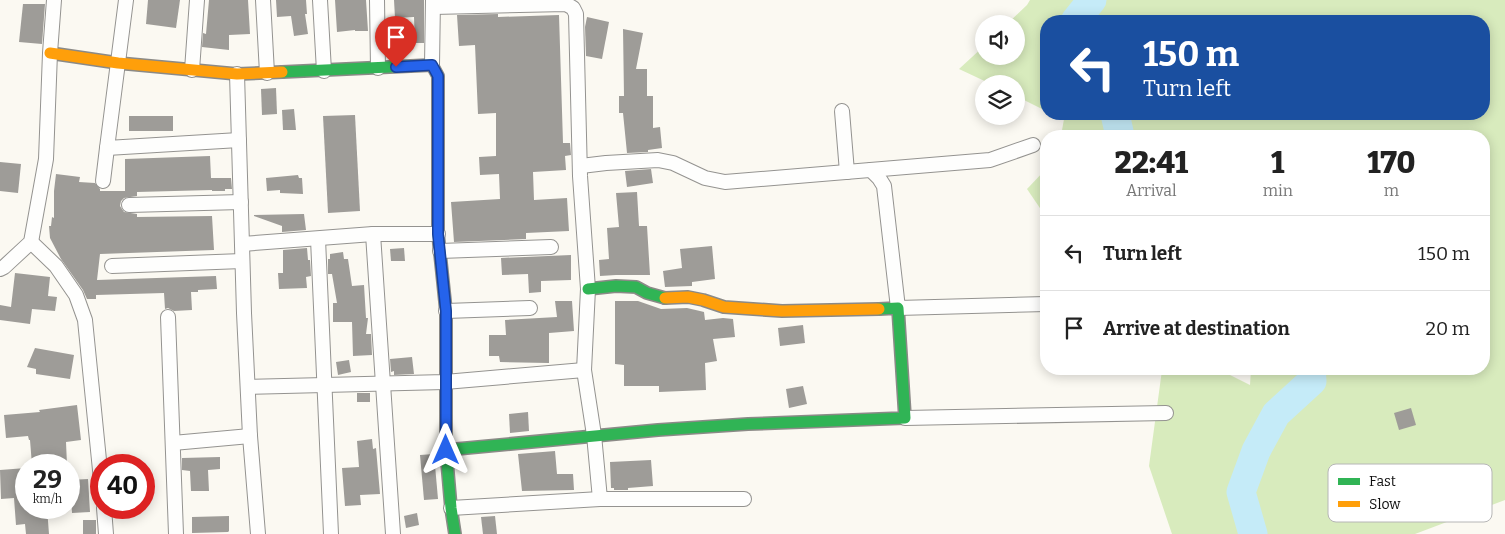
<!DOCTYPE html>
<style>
body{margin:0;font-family:Bitter,serif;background:#f6f6f6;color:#222;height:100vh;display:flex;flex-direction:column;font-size:19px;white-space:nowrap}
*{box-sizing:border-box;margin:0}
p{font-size:16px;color:#767676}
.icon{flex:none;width:28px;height:28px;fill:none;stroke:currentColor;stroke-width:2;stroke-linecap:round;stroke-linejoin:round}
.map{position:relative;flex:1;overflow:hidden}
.panel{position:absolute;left:1040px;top:130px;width:450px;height:245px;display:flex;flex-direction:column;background:#fff;border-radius:20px;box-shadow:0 2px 12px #0003}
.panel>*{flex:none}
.banner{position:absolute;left:1040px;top:15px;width:450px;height:105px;border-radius:20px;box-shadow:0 2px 12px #0003;background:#1a4fa0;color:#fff;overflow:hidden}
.tools{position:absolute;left:975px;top:15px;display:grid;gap:10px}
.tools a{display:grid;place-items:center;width:50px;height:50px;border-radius:50%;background:#fff;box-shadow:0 2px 12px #0003;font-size:25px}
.speed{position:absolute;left:15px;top:454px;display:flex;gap:10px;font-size:25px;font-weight:700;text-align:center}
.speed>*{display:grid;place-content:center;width:65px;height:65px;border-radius:50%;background:#fff;box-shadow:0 2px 12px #0003;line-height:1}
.speed small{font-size:12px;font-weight:400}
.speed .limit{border:8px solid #d22;background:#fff;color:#111}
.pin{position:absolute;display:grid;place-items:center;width:42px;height:42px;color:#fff;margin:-51px -21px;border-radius:50% 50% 50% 0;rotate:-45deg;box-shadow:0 0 5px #0007}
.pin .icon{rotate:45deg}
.me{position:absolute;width:55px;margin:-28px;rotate:0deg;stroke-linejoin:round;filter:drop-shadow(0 0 4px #0008)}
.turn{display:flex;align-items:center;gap:18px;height:105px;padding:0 20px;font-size:22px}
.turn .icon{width:65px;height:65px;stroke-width:2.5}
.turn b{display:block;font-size:35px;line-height:42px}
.eta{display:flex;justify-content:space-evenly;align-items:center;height:85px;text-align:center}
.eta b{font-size:30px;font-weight:800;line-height:35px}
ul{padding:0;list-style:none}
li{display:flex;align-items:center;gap:15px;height:75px;padding:0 20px;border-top:1px solid #e0e0e0}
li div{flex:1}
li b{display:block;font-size:19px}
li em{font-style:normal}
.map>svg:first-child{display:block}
.forest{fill:#d8ebbd}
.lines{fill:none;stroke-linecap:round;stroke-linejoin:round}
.river{stroke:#c5ebf8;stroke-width:29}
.building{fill:#9e9c98}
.street-casing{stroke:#949390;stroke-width:16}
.fast-casing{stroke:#8b8a87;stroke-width:14}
.slow-casing{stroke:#8b8a87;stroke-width:14}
.street{stroke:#fefefd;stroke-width:14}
.fast{stroke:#30b455;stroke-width:11}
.slow{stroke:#ff9f0a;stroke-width:11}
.route-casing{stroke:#184099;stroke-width:12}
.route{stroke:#2563eb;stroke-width:9}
.key{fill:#fff;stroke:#b6b6b6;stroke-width:1}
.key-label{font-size:14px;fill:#0d0d0d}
</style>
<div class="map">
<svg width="1505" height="534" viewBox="0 0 1505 534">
<rect width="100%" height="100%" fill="#fbf9f2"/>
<g class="forest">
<polygon points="1030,0 1505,0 1505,500 1415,534 1172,534 1149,466 1162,370 1218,369 1250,385 1251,369 1484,369 1484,136 1061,136 1064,119 1052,114 1484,114 1484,21 1046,21 1046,111 1016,96 1016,84 991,84 959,69 984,46 984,56 1016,56 1016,24 1007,24 1027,5"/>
<polygon points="1046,169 1046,217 1027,189"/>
</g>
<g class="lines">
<g class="river">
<polyline points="1075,21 1092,0"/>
<polyline points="1115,114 1120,136"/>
<polyline points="1253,534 1241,492 1256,451 1276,414 1312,381 1311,369"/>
</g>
</g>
<g class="building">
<polygon points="148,0 180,0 176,28 146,24"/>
<polygon points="209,0 248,0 250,34 229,35 229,50 202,47 203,33 206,34"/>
<polygon points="276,0 306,0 307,14 305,14 308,34 294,36 291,16 277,17"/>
<polygon points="335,0 366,0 368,31 355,31 355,30 337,32"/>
<polygon points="394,0 424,0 424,43 415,43 414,17 395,18"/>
<polygon points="23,4 45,4 42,44 19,42"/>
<polygon points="498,14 498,17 559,15 563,143 570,143 571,155 565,156 566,170 533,172 534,200 567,198 569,231 526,233 526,239 454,242 451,202 500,199 499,174 480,175 479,157 496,156 496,113 478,114 475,45 459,46 457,15"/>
<polygon points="587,17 609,22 602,59 586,56 585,27"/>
<polygon points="623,29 643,33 636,69 647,69 647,96 653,96 653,128 660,127 662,148 648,150 648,152 627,153 623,113 619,113 619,96 624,96"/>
<polygon points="276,88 277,114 262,115 261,89"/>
<polygon points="294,109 296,130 283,130 282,110"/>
<polygon points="355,115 360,211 328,213 323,116"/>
<rect x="129" y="116" width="44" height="15"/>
<polygon points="210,156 211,178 231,178 232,189 225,189 225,191 212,191 212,190 137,192 137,196 124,198 121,201 120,206 124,212 137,214 137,217 212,216 214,250 100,254 97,280 216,276 217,289 198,290 198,292 191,292 192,310 174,311 168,308 165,309 164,293 96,295 96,299 87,299 83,290 61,259 50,238 49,226 51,226 52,217 54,218 54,191 56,174 80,177 79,182 95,183 100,189 100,191 125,191 125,159"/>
<polygon points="0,162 21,164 18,193 0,191"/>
<polygon points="651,169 653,183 627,187 625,171"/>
<polygon points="298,175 299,178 302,178 303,194 280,193 280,190 267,191 266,178"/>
<polygon points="637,192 639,226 647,226 650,275 616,275 600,276 599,260 609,259 607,228 619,227 616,193"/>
<polygon points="304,214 306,230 282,232 282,226 254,216 254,215"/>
<polygon points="712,246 715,279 692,282 692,286 665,287 663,271 682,268 680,249"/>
<polygon points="307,248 308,260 310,260 311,276 306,277 307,288 279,289 278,273 283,273 283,250"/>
<polygon points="404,248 405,261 391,261 390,249"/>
<polygon points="343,252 344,259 348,259 352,286 364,285 366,318 368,318 366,334 371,334 372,355 353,356 352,322 333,322 333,303 337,303 332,274 328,274 328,259 330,259 330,254"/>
<polygon points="571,255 571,280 541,281 541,292 529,293 528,274 502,275 501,258"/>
<polygon points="15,273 50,277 48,296 57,297 55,311 32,309 30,324 0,320 0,305 11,307"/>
<polygon points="555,301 572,301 574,331 549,333 549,363 500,362 499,356 489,356 489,335 506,335 505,320 557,317"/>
<polygon points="615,301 638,301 661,309 687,308 700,311 704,312 705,320 723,318 733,319 735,337 713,339 717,361 705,363 706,390 659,392 659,386 624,386 624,365 615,364"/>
<polygon points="803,325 805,343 780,346 778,328"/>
<polygon points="35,348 74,355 70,379 36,374 36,369 27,367"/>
<polygon points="412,357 414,374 394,375 394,371 391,372 390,359"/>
<polygon points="349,360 351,372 338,375 336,362"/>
<polygon points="803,386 807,404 789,408 786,389"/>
<rect x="357" y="393" width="13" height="9"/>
<polygon points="77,405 81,440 66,442 67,465 32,465 30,440 29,440 28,436 6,438 4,415 40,412 39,410"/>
<polygon points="1411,408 1416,425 1399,430 1394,413"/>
<polygon points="528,412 529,431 510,433 509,414"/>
<polygon points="372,439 373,449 376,448 380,494 360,495 361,505 345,506 342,468 359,467 357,441"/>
<polygon points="555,451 557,474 573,474 574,490 522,491 518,454"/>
<polygon points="434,454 438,499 424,500 420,455"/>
<polygon points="220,457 220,469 208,470 209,491 191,491 190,471 182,470 182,458"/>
<polygon points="651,460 653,486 628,488 628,490 614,490 614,488 611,488 610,462"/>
<polygon points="26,468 26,508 47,508 49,534 26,534 25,524 16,525 14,498 1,499 0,470"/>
<polygon points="88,479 90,512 72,513 70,480"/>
<polygon points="417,513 419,525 406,528 404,516"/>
<polygon points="229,516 229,531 228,532 192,533 192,517"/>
<polygon points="495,516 497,534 483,534 481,517"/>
<rect x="83" y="520" width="13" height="14"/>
</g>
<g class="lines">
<defs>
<g id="street">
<polyline points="126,0 107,148 239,140"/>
<polyline points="263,0 267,73"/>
<polyline points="320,0 324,71"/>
<polyline points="377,0 378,68"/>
<polyline points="433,7 566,4 573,8 576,14 580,176 588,289 584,370 594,435 600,499 451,508"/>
<polyline points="432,65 433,0"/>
<polyline points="192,70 197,0"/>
<polyline points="237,74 244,313 250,436 258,534"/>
<polyline points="842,111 847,172"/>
<polyline points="581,166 606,163 658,160 673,163 705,178 725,182 990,160 1033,145"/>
<polyline points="871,170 879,178 884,186 898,308 1046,304"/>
<polyline points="103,181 107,148"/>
<polyline points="129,205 241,202"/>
<polyline points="373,234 393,534"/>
<polyline points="318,239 331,534"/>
<polyline points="31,242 56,266 76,295 85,320 101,480"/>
<polyline points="242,244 373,234 438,234"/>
<polyline points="440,251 551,247"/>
<polyline points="112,266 242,261"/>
<polyline points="0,269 4,267 31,242 46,159 50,53 54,0"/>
<polyline points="446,311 530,308"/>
<polyline points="168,317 176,534"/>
<polyline points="248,387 445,382 584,370"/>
<polyline points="905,418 1166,413"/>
<polyline points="173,443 250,436"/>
<polyline points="600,499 744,499"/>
<polyline points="104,508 106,534"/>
</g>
<g id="fast">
<polyline points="282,72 432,65 438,76 438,234 446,311 446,450 451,508 455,534"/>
<polyline points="588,289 616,286 636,287 647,293 665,298"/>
<polyline points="446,450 658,430 748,424 905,418 898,308 879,309"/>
</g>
<g id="slow">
<polyline points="50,53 118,63 237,74 282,72"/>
<polyline points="665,298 688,297 703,300 724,307 782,311 879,309"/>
</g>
</defs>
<use href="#street" class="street-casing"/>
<use href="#fast" class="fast-casing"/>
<use href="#slow" class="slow-casing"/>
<use href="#street" class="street"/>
<use href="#fast" class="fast"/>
<use href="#slow" class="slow"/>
</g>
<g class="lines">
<defs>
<polyline id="route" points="396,67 432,65 438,76 438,234 446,311 446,450"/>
</defs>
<use href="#route" class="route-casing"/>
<use href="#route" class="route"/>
</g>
<rect x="1328" y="464" width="164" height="58" rx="8" class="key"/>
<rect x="1338" y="478" width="22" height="7" fill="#30b455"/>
<rect x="1338" y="501" width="22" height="6" fill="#ff9f0a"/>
<g class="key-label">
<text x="1369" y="486">Fast</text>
<text x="1369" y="509">Slow</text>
</g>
</svg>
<div class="tools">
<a><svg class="icon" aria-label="sound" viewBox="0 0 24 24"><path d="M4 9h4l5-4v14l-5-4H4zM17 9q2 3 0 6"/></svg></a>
<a><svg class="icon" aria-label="layers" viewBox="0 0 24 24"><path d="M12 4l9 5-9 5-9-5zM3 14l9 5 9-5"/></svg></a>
</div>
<div class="speed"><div>29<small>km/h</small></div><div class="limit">40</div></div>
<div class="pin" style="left:396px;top:67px;background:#d93025"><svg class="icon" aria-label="arrive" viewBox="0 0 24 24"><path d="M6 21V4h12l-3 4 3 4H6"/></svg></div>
<svg class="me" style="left:446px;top:450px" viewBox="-20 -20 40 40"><path d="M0-17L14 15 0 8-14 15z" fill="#2563eb" stroke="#fff" stroke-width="4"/></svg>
<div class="banner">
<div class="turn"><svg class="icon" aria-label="left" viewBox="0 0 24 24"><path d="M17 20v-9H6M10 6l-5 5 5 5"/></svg><div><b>150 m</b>Turn left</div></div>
</div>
<section class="panel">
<div class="eta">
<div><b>22:41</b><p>Arrival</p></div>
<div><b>1</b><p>min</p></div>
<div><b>170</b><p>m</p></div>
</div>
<ul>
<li><svg class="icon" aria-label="left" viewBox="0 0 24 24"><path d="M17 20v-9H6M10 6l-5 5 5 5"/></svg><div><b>Turn left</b></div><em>150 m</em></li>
<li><svg class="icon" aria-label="arrive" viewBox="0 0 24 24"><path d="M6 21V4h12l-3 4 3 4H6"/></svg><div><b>Arrive at destination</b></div><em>20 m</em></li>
</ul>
</section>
</div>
